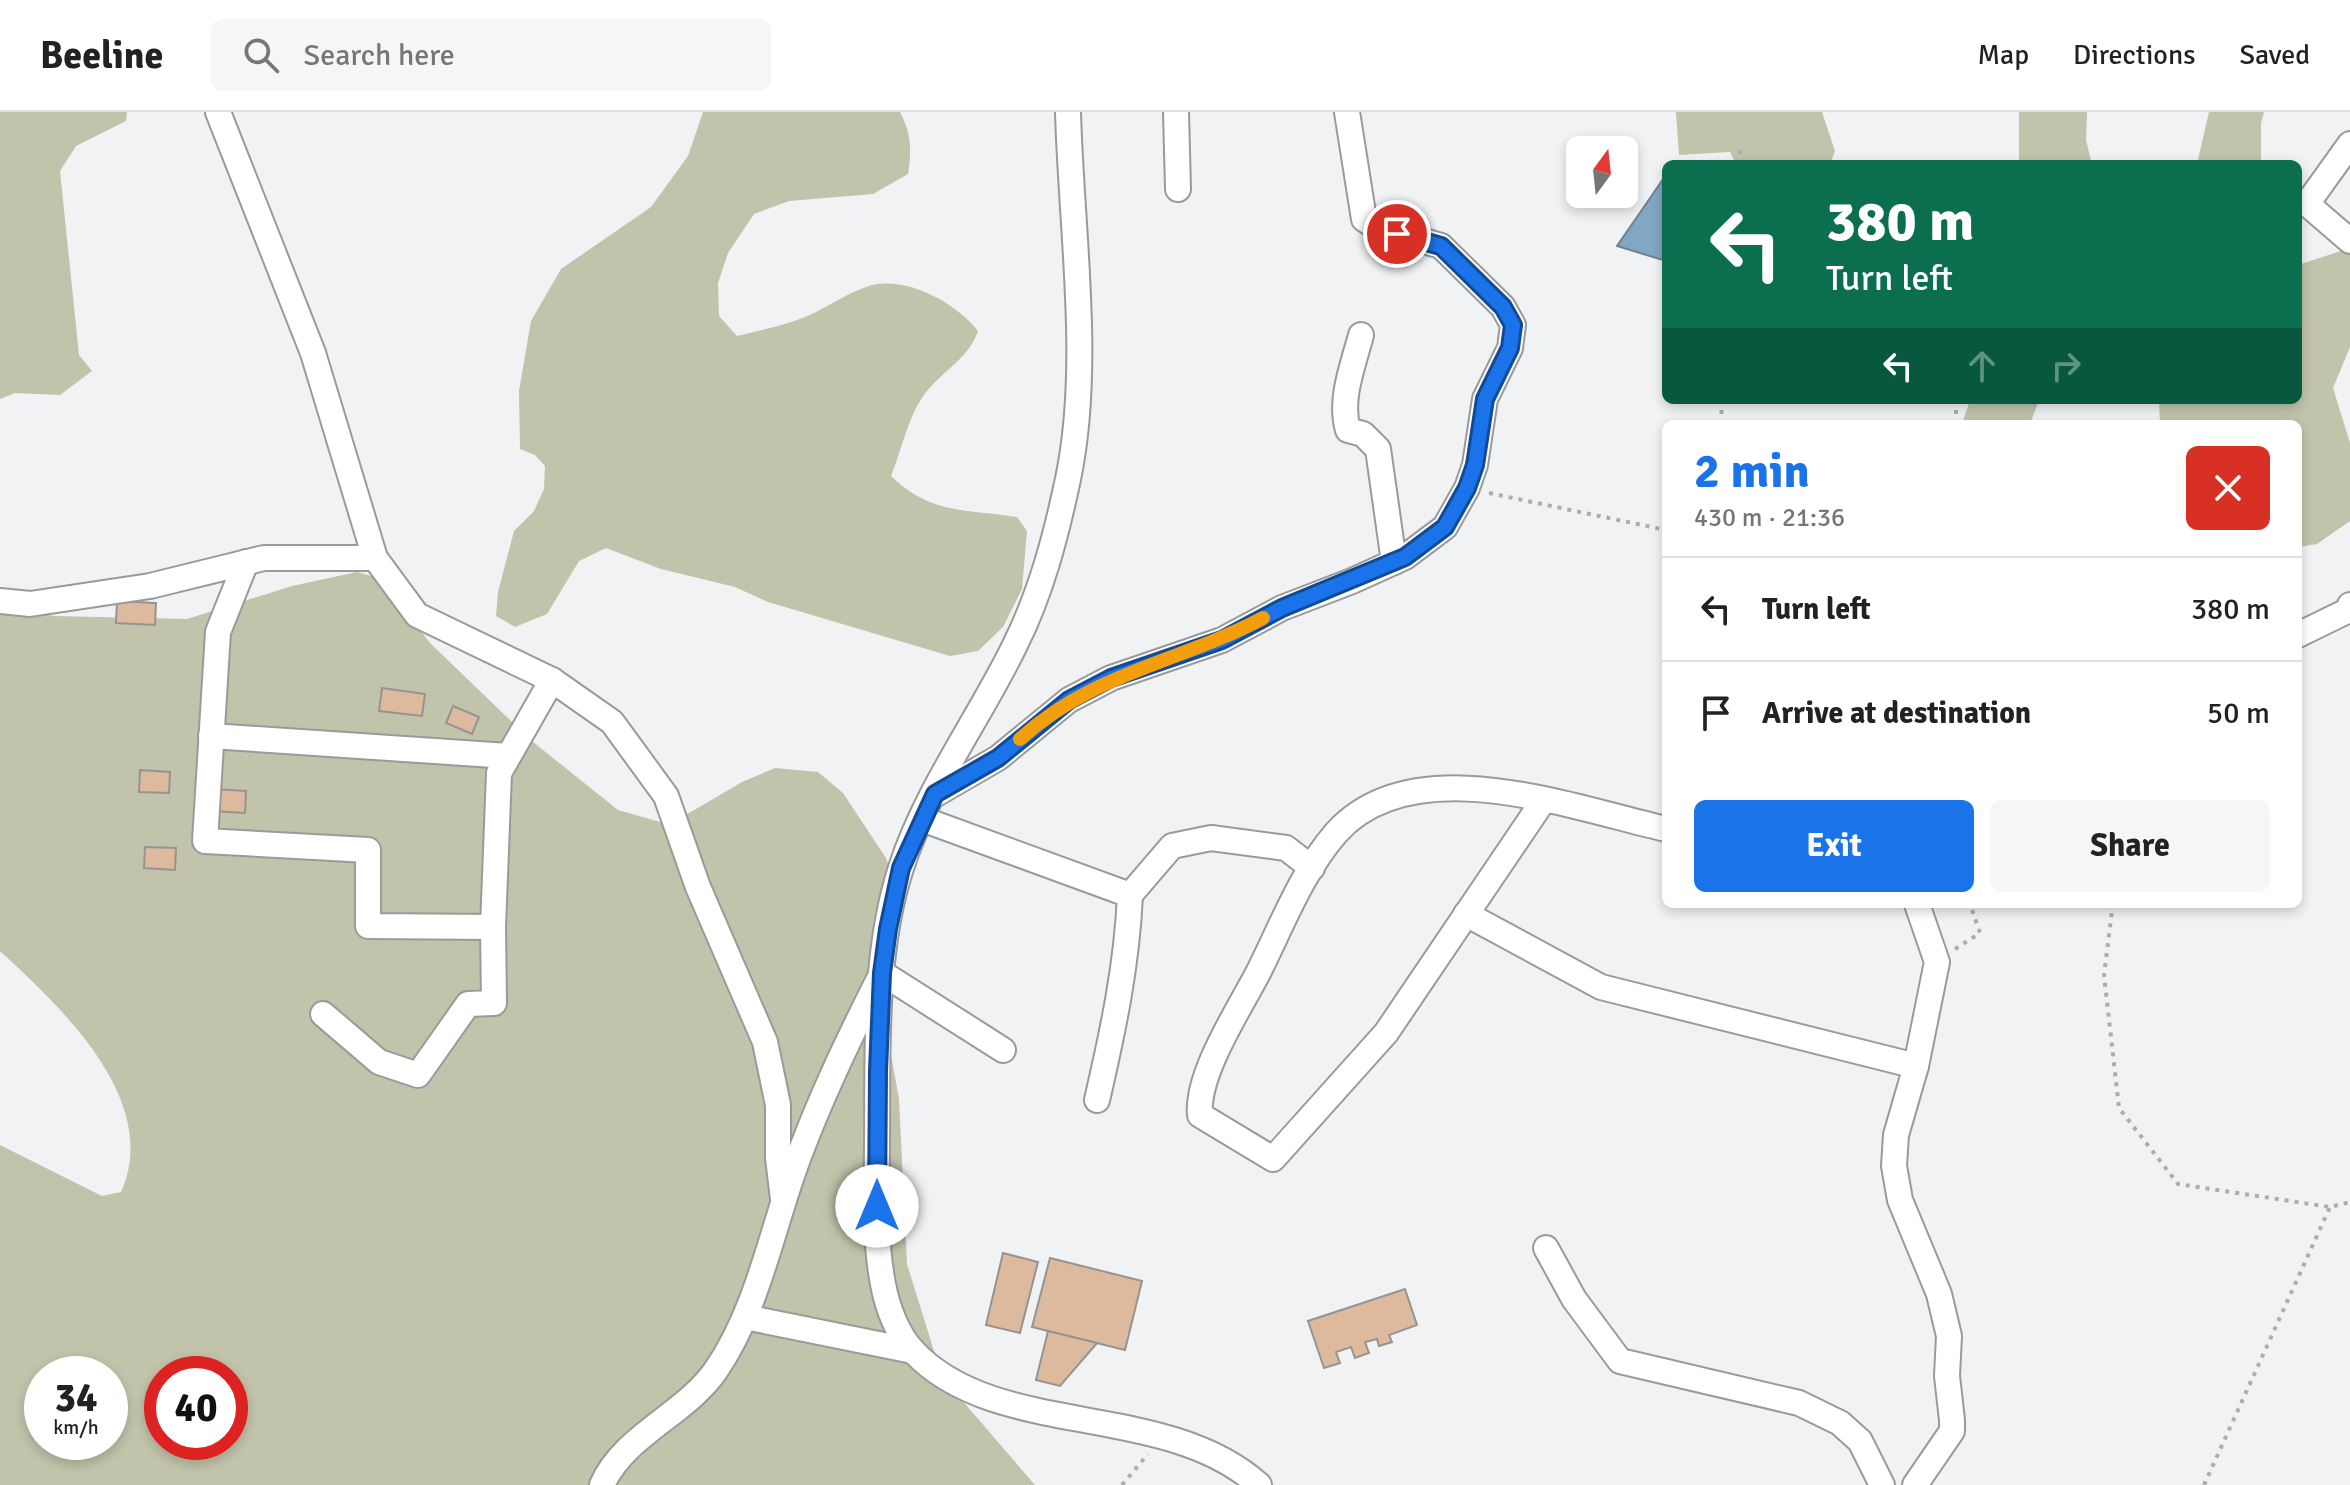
<!DOCTYPE html>
<meta charset="utf-8">
<style>
body{margin:0;font-family:Signika,sans-serif;background:#f6f6f6;color:#222;height:100vh;display:flex;flex-direction:column;font-size:30px;white-space:nowrap}
*{box-sizing:border-box;margin:0}
p{font-size:26px;color:#767676}
.icon{flex:none;width:44px;height:44px;fill:none;stroke:currentColor;stroke-width:2;stroke-linecap:round;stroke-linejoin:round}
.map{position:relative;flex:1;overflow:hidden}
.side{position:absolute;left:1662px;top:308px;width:640px;height:488px;display:flex;flex-direction:column;background:#fff;border-radius:12px;box-shadow:0 4px 12px #0003}
.side>*{flex:none}
.hud{position:absolute;left:1662px;top:48px;width:640px;height:244px;border-radius:12px;box-shadow:0 4px 12px #0003;background:#0b6e4f;color:#fff;overflow:hidden}
.needle{width:52px;rotate:15deg}
.controls{position:absolute;left:1566px;top:24px;display:grid;gap:16px}
.controls a{display:grid;place-items:center;width:72px;height:72px;border-radius:12px;background:#fff;box-shadow:0 4px 12px #0003;font-size:40px}
.speed{position:absolute;left:24px;top:1244px;display:flex;gap:16px;font-size:40px;font-weight:700;text-align:center}
.speed>*{display:grid;place-content:center;width:104px;height:104px;border-radius:50%;background:#fff;box-shadow:0 4px 12px #0003;line-height:1}
.speed small{font-size:20px;font-weight:400}
.speed .limit{border:12px solid #d22;background:#fff;color:#111}
.pin{position:absolute;display:grid;place-items:center;width:68px;height:68px;color:#fff;margin:-34px;border:4px solid #fff;border-radius:50%;box-shadow:0 2px 8px #0007}
.me{position:absolute;width:88px;margin:-44px;rotate:0deg;stroke-linejoin:round;filter:drop-shadow(0 0 6px #0008)}
.turn{display:flex;align-items:center;gap:28px;height:168px;padding:0 32px;font-size:36px}
.turn .icon{width:104px;height:104px;stroke-width:2.5}
.turn b{display:block;font-size:56px;line-height:68px}
.lanes{display:flex;align-items:center;height:76px;padding:0 32px;background:#0003;justify-content:center;gap:40px;direction:ltr}
.lanes .off{opacity:.35}
.round{display:grid;place-items:center;flex:none;width:84px;height:84px;border-radius:12px;background:#f6f6f6}
.head{display:flex;align-items:center;justify-content:space-between;height:136px;padding:0 32px}
h1{font-size:48px;font-weight:700;line-height:60px;color:#1a73e8}
.cta{display:flex;gap:16px;margin-top:auto;padding:16px 32px}
.cta a{flex:1;height:92px;border-radius:12px;background:#1a73e8;color:#fff;font-size:32px;font-weight:700;line-height:92px;text-align:center}
.cta a+a{background:#f6f6f6;color:#222}
ul{padding:0;list-style:none}
li{display:flex;align-items:center;gap:24px;height:104px;padding:0 32px;border-top:2px solid #e0e0e0}
li div{flex:1}
li b{display:block;font-size:30px}
li em{font-style:normal}
header{display:flex;align-items:center;gap:48px;box-sizing:border-box;height:112px;padding:0 40px;background:#fff;border-bottom:2px solid #e0e0e0}
header strong{font-size:38px}
nav{display:flex;gap:44px;margin-inline-start:auto;font-size:28px}
.search{width:560px;height:72px;background:#f6f6f6;display:flex;align-items:center;gap:20px;box-sizing:border-box;padding:0 28px;border-radius:12px;color:#767676;font-size:30px}
.map>svg:first-child{display:block}
.green{fill:#c1c3aa;fill-rule:evenodd}
.water{fill:#83a6c2;stroke:#6b8497;stroke-width:2}
.building{fill:#ddba9d;stroke:#959493;stroke-width:2}
.lines{fill:none;stroke-linecap:round;stroke-linejoin:round}
.minor-casing{stroke:#9a9a9b;stroke-width:28}
.path{stroke:#acadae;stroke-width:4;stroke-dasharray:4 6;stroke-linecap:butt}
.minor{stroke:#fff;stroke-width:24}
.route-casing{stroke:#114b97;stroke-width:20}
.route{stroke:#1a73e8;stroke-width:14}
.slow{stroke:#f59e0b;stroke-width:14}
</style>
<header>
<strong>Beeline</strong>
<div class="search"><svg class="icon" aria-label="search" viewBox="0 0 24 24"><circle cx="10" cy="10" r="6"/><path d="M15 15l6 6"/></svg>Search here</div>
<nav><a>Map</a><a>Directions</a><a>Saved</a></nav>
</header>
<div class="map">
<svg width="2350" height="1373" viewBox="0 0 2350 1373">
<rect width="100%" height="100%" fill="#f1f2f3"/>
<g class="green">
<polygon points="0,0 127,0 126,9 76,34 60,59 79,243 92,259 60,283 15,281 0,287"/>
<path d="M703 0H900C911 21 912 38 908 62L873 82 789 89 754 102 728 141 718 171 719 204 737 224C757 219 777 215 797 208 822 200 843 182 869 174 906 163 956 191 978 219 968 249 937 261 920 289 908 308 900 342 891 364 931 403 967 397 1017 405L1027 419 1022 477 1003 515 978 539 950 544 768 490 735 475 661 457 606 436 579 449 547 502 515 515 496 504 498 480 514 419 534 399 544 377 545 354 535 343 520 337 519 279 531 209 561 157 651 95 688 44Z"/>
<polygon points="1676,0 1822,0 1835,39 1830,52 1736,52 1730,40 1679,43"/>
<polygon points="2019,0 2087,0 2086,28 2092,52 2019,52"/>
<polygon points="2209,0 2264,0 2261,11 2261,52 2197,52"/>
<polygon points="2350,136 2350,235 2333,276 2350,331 2350,409 2317,432 2298,435 2298,312 2160,312 2159,288 2298,288 2298,153"/>
<polygon points="1970,288 2039,288 2030,312 1962,312"/>
<path d="M357 460 382 467 430 531 533 630 618 698 660 710 679 707 742 670 775 656 818 660 843 681 886 746 903 797 897 827 885 862 883 899 899 987 907 1152 942 1265 1035 1373H0V1033L102 1084 121 1080C162 989 61 895 0 839V496L54 504 187 507 292 474ZM42 1262H110V1330H42ZM162 1262H230V1330H162Z"/>
</g>
<polygon class="water" points="1666,63 1666,149 1617,134"/>
<g class="building">
<polygon points="117,489 156,491 155,513 116,511"/>
<polygon points="382,576 425,582 422,604 379,599"/>
<polygon points="453,594 479,605 472,622 446,611"/>
<polygon points="140,658 170,660 169,681 139,680"/>
<polygon points="215,677 246,679 245,701 214,699"/>
<polygon points="145,735 176,736 175,758 144,756"/>
<polygon points="1003,1141 1038,1150 1020,1221 986,1213"/>
<polygon points="1050,1146 1142,1169 1125,1238 1032,1215"/>
<polygon points="1405,1177 1417,1213 1389,1223 1392,1230 1379,1234 1377,1227 1365,1230 1369,1241 1355,1246 1351,1235 1336,1240 1340,1251 1324,1256 1308,1209"/>
<polygon points="1048,1219 1097,1231 1060,1274 1036,1268"/>
</g>
<g class="lines">
<defs>
<g id="minor">
<polyline points="218,0 313,241 375,446 417,503 552,568 612,610 666,684 698,775 765,930 778,993 778,1046 783,1087"/>
<path d="M1068 0C1071 116 1092 253 1068 367 1056 424 1041 481 1015 533 979 607 926 678 901 756 873 842 878 940 877 1030 877 1076 874 1126 883 1172 887 1194 897 1222 913 1239 996 1328 1165 1288 1259 1373"/>
<polyline points="1176,0 1178,77"/>
<polyline points="2350,32 2307,92 2350,129"/>
<path d="M1361 223C1353 254 1339 287 1348 318L1363 322 1378 337 1394 450"/>
<polyline points="246,450 218,520 205,729 368,738 368,814 493,815 499,661 552,568"/>
<polyline points="0,489 30,492 150,474 264,446 375,446"/>
<polyline points="2298,523 2347,499 2350,493"/>
<polyline points="211,624 508,644"/>
<polyline points="936,682 998,646 1069,588 1111,566 1222,528 1282,496 1352,469 1405,445 1445,415 1467,376 1475,353 1485,287 1510,236 1513,213 1503,195 1441,134 1376,115 1364,107 1347,0"/>
<path d="M1543 689 1386 921 1273 1047 1200 1003C1196 962 1240 896 1259 859 1282 813 1302 760 1336 721 1413 635 1573 696 1666 717"/>
<path d="M922 707 1130 783C1127 853 1113 919 1097 988"/>
<polyline points="1130,783 1172,734 1211,726 1286,736 1312,756"/>
<polyline points="1466,802 1601,875 1916,954"/>
<polyline points="323,902 379,950 418,963 468,892 494,891 493,815"/>
<polyline points="1546,1136 1574,1187 1620,1249 1799,1291 1840,1311 1860,1329 1882,1373"/>
<polyline points="745,1205 913,1239"/>
<path d="M602 1373C624 1323 686 1302 716 1258 757 1198 771 1122 795 1055 819 988 850 924 882 861L1003 938"/>
<polyline points="1915,1373 1952,1319 1952,1308 1947,1264 1949,1224 1939,1182 1900,1088 1894,1054 1896,1023 1916,954 1937,850 1917,792"/>
</g>
</defs>
<use href="#minor" class="minor-casing"/>
<g class="path">
<polyline points="1738,52 1740,38"/>
<polyline points="1721,288 1722,312"/>
<polyline points="1956,312 1956,288"/>
<polyline points="1489,381 1666,418"/>
<polyline points="2109,792 2112,799 2104,863 2119,996 2178,1072 2330,1095 2350,1090"/>
<polyline points="1955,837 1980,821 1970,792"/>
<polyline points="1122,1373 1148,1342"/>
<polyline points="2204,1373 2330,1095"/>
</g>
<use href="#minor" class="minor"/>
</g>
<g class="lines">
<defs>
<polyline id="route" points="877,1094 878,959 882,861 888,817 901,756 935,682 998,646 1069,588 1111,566 1222,528 1282,496 1405,445 1445,415 1467,376 1475,353 1485,287 1510,236 1513,213 1503,195 1441,134 1397,122"/>
</defs>
<use href="#route" class="route-casing"/>
<use href="#route" class="route"/>
<path class="slow" d="M1020 627C1094 560 1178 551 1263 506"/>
</g>
</svg>
<div class="controls">
<a><svg class="needle" viewBox="-14 -14 28 28"><path d="M0-13l5 13h-10z" fill="#e53935"/><path d="M0 13l5-13h-10z" fill="#767676"/></svg></a>
</div>
<div class="speed"><div>34<small>km/h</small></div><div class="limit">40</div></div>
<div class="pin" style="left:1397px;top:122px;background:#d93025"><svg class="icon" aria-label="arrive" viewBox="0 0 24 24"><path d="M6 21V4h12l-3 4 3 4H6"/></svg></div>
<svg class="me" style="left:877px;top:1094px" viewBox="-20 -20 40 40"><circle r="19" fill="#fff"/><path d="M0-13L10 11 0 6-10 11z" fill="#1a73e8"/></svg>
<div class="hud">
<div class="turn"><svg class="icon" aria-label="left" viewBox="0 0 24 24"><path d="M17 20v-9H6M10 6l-5 5 5 5"/></svg><div><b>380 m</b>Turn left</div></div>
<div class="lanes"><svg class="icon" aria-label="left" viewBox="0 0 24 24"><path d="M17 20v-9H6M10 6l-5 5 5 5"/></svg><svg class="icon off" aria-label="ahead" viewBox="0 0 24 24"><path d="M12 20V5M6 11l6-6 6 6"/></svg><svg class="icon off" aria-label="right" viewBox="0 0 24 24"><path d="M7 20v-9h11M14 6l5 5-5 5"/></svg></div>
</div>
<section class="side">
<div class="head"><div><h1>2 min</h1><p>430 m · 21:36</p></div><a class="round" style="background:#d93025;color:#fff"><svg class="icon" aria-label="close" viewBox="0 0 24 24"><path d="M6 6l12 12M18 6L6 18"/></svg></a></div>
<ul>
<li><svg class="icon" aria-label="left" viewBox="0 0 24 24"><path d="M17 20v-9H6M10 6l-5 5 5 5"/></svg><div><b>Turn left</b></div><em>380 m</em></li>
<li><svg class="icon" aria-label="arrive" viewBox="0 0 24 24"><path d="M6 21V4h12l-3 4 3 4H6"/></svg><div><b>Arrive at destination</b></div><em>50 m</em></li>
</ul>
<div class="cta"><a>Exit</a><a>Share</a></div>
</section>
</div>
